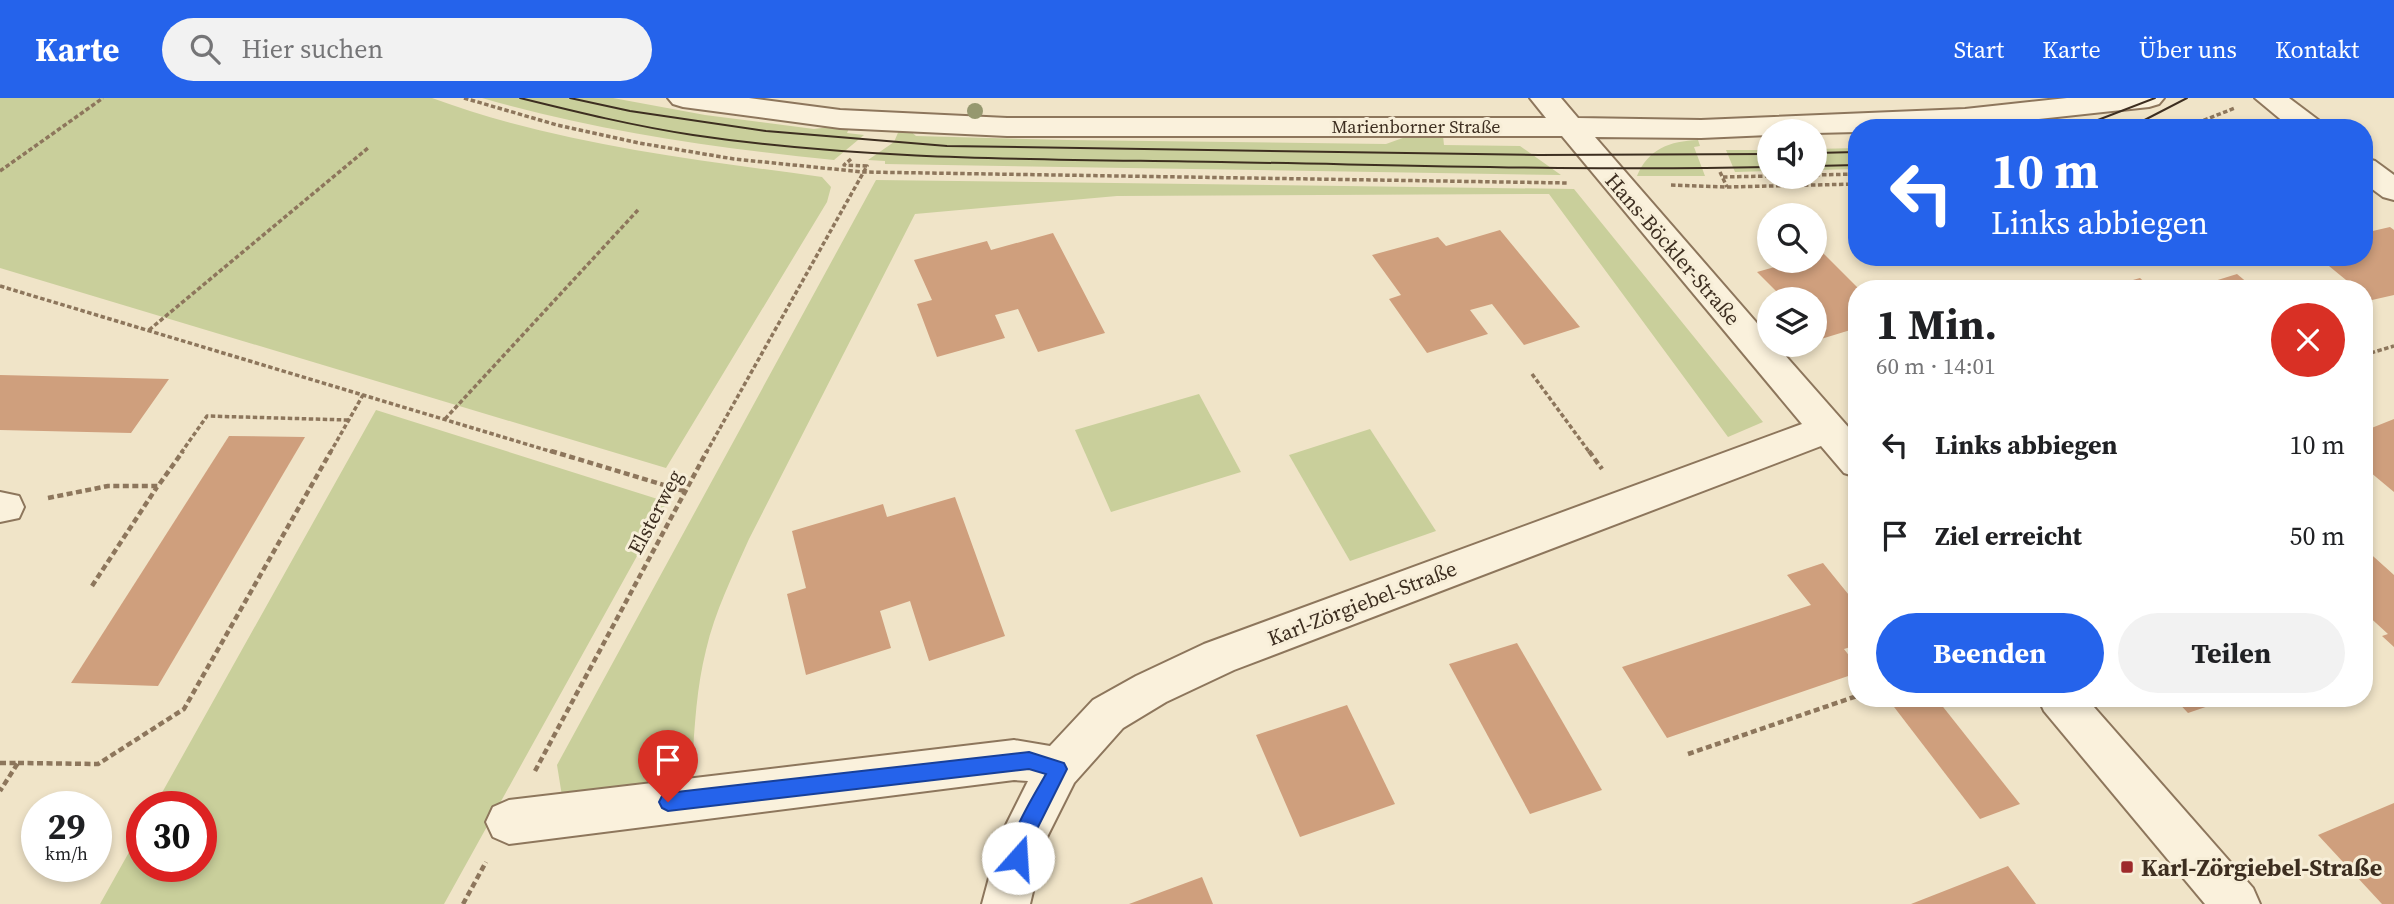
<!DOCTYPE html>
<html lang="de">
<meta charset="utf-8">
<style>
body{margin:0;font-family:"Source Serif 4",serif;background:#f2f2f2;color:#202124;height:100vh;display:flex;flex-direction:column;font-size:26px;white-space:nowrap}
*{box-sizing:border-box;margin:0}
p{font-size:23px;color:#757577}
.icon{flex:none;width:38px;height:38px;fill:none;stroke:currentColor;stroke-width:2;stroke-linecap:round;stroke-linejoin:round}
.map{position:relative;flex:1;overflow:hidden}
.details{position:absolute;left:1848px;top:182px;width:525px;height:427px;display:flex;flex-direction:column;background:#fff;border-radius:28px;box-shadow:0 4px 10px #0003}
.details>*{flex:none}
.banner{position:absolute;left:1848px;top:21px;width:525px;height:147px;border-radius:28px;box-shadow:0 4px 10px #0003;background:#2563eb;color:#fff;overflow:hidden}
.controls{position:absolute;left:1757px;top:21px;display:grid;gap:14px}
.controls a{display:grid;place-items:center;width:70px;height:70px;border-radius:50%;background:#fff;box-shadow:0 4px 10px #0003;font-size:35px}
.speed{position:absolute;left:21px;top:693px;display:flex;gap:14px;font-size:35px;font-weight:700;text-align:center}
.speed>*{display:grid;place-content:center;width:91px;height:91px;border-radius:50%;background:#fff;box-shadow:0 4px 10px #0003;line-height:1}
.speed small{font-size:18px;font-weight:400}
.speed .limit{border:10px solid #d22;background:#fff;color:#111}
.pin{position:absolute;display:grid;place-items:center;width:60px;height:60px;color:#fff;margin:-72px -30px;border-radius:50% 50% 50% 0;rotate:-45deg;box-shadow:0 0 7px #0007}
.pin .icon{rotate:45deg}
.me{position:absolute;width:77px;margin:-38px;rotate:19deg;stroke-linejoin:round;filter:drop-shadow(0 0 5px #0008)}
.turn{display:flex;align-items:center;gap:24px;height:147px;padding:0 28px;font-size:32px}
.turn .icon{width:91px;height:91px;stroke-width:2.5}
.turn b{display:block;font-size:49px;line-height:60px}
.round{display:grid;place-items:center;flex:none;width:74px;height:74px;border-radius:37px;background:#f2f2f2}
.head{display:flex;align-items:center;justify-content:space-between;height:119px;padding:0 28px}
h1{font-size:42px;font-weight:700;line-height:52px}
.button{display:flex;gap:14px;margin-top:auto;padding:14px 28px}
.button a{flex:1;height:80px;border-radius:42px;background:#2563eb;color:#fff;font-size:28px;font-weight:700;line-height:80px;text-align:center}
.button a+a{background:#f2f2f2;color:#202124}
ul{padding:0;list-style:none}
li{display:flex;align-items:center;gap:21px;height:91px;padding:0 28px}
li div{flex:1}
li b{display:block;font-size:26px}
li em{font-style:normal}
header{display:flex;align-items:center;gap:42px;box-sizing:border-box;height:98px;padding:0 35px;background:#2563eb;color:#fff}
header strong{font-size:33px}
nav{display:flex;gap:38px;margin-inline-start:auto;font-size:24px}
.search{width:490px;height:63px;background:#f2f2f2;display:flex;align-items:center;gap:18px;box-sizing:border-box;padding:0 24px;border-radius:38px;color:#757577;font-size:26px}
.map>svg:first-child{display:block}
.green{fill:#c9cf9b}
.building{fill:#cf9f7d}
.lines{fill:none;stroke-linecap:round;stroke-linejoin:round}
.minor-casing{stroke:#8d765c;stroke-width:4}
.path-far1{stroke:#8d765c;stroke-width:3.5;stroke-dasharray:4.5 2.5;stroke-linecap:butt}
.path{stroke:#8d765c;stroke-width:4.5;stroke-dasharray:6 3.5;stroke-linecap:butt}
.minor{fill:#faf1dc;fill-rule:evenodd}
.tram{stroke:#3d2e20;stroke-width:2}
.tree{fill:#96986f}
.route{fill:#2563eb;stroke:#184099;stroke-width:2}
.poi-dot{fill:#9e2a2b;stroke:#f7eed8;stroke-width:2.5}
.labels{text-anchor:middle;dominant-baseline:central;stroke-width:6;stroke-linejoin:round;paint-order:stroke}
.far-street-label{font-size:18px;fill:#3d2e20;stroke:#f7eed8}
.street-label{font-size:21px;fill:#3d2e20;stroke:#f7eed8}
.near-poi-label{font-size:24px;font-weight:bold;fill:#3d2e20;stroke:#f7eed8;text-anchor:start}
</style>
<header>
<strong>Karte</strong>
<div class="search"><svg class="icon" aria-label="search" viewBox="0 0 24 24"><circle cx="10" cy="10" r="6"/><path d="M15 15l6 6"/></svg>Hier suchen</div>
<nav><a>Start</a><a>Karte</a><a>Über uns</a><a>Kontakt</a></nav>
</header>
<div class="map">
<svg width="2394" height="806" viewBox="0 0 2394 806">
<rect width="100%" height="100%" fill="#f0e4c8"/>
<g class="green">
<path d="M0 0H432C557 46 691 61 822 79L831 89 827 104 666 370 0 170Z"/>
<path d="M482 0H613L705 17 814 31 851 26 847 35 864 37 834 62C715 50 597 33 482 0Z"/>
<polygon points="900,30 908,31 916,38 1067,42 1386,46 1411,37 1443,38 1444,47 1520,48 1561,77 885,66 885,63 868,62 894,44"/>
<path d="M1698 42 1700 48 1694 49 1705 78H1637C1648 51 1670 43 1698 42Z"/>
<polygon points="1857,50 1857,71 1815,72 1815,51"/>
<polygon points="1726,52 1769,52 1769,73 1735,74"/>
<path d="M876 82 1574 91 1763 324 1728 339 1549 96 1117 98 915 116 749 441C733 477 715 513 706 552 695 596 694 642 691 687L562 698 557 667Z"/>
<polygon points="1199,296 1241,374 1111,414 1075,332"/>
<polygon points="376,312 667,404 444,806 100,806 142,731 142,768 201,768 201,709 154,709"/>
<polygon points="1370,331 1436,433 1350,463 1289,357"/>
</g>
<g class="building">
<polygon points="2390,129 2394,132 2394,197 2372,202 2364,196 2364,191 2357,191 2318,159 2364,159 2364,135"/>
<polygon points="1500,132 1580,229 1524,247 1492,206 1470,212 1488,236 1427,255 1389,201 1401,197 1372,157 1438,139 1446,148"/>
<polygon points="1053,135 1105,235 1038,254 1018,211 995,217 1005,240 937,259 917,206 932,202 914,162 987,143 991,152"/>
<polygon points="1823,155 1859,191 1857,191 1857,230 1821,241 1815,234 1815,201 1784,201 1757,174 1796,163 1815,163 1815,157"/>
<polygon points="2237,176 2255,191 2215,191 2208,185"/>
<polygon points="2140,180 2152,191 2105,191 2105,190"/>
<polygon points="0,277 42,278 169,281 131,335 0,332"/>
<polygon points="2394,321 2394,394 2364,369 2364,333"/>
<polygon points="229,338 305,339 158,588 71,585"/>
<polygon points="955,399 1005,538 929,563 910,503 880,513 891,550 806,577 787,496 806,490 792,433 883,406 887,419"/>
<polygon points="2364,450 2394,477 2394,549 2382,538 2388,536 2364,514"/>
<polygon points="1823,465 1857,507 1857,547 1844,551 1857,568 1857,575 1667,640 1622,569 1811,507 1787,477"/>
<polygon points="1517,545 1602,692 1530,716 1449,566"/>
<polygon points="1903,600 1936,600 2020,706 1980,721 1891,605"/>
<polygon points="2174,600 2228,600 2229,601 2188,615"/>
<polygon points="1347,607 1395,706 1300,739 1256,637"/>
<polygon points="2394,705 2394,806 2382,806 2318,737"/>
<polygon points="2008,768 2036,806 1911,806 1957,788"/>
<polygon points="1202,779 1213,806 1129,806"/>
</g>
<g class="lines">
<defs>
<g id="minor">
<polygon points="668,0 749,0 840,12 1007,20 1546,20 1530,0 1561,0 1578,20 1701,22 1965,11 2067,0 2164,0 2159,6 2149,9 1965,29 1857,30 1857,34 1815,35 1815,33 1769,33 1769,37 1701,40 1595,39 1769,239 1769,247 1776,247 1857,339 1857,379 1844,375 1821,348 1234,572 1166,604 1123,630 1074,685 1045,743 1030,806 982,806 1000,739 1028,683 1014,682 509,746 493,739 486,724 493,709 509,702 1014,642 1050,648 1093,602 1136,578 1204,546 1802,326 1562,38 1007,38 840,30 683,9 673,6"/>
<polygon points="2255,0 2289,0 2321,24 2325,30 2291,30"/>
<polygon points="2364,60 2375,63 2394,77 2394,102 2383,99 2364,85"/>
<polygon points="0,394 19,398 24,409 19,420 0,424"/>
<polygon points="2038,600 2086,600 2253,790 2260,806 2205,806 2044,613"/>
</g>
</defs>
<use href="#minor" class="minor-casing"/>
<g class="path-far1">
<polyline points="464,0 557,27 639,45 734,61 863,74 1568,85"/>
<polyline points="2184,30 2235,10"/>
<polyline points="0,73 103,0"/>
<polyline points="1720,74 1727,89"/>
<polyline points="1815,77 1857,76"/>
<polyline points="1723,79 1769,78"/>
<polyline points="1671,87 1727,89 1857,86"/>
<polyline points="0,188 556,355"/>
<polyline points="149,232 368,50"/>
<polyline points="2364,257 2394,248"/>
<polyline points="1532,276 1590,355"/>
<polyline points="445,321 638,112"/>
<polyline points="181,355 207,318 348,322"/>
<polyline points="330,355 363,297"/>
<polyline points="706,355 867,68 844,67 851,61"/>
</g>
<g class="path">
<polyline points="551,353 684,393"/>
<polyline points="1589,353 1602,371"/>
<polyline points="48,400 108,388 158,388 183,353"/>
<polyline points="92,488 157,389"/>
<polyline points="1688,656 1857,598"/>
<polyline points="0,665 18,665 0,693"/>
<polyline points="18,665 98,666 184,611 331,353"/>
<polyline points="535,673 707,353"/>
<polyline points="463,806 486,764"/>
</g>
<use href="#minor" class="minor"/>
<g class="tram">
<path d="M520 0C577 14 634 28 693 37 867 63 1045 61 1221 64 1404 67 1586 73 1769 69"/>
<polyline points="570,0 630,13 766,33 947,48 1539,57 1769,56"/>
<polyline points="2077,30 2155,0"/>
<polyline points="2129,30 2187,0"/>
<polyline points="1815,55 1857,54"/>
<polyline points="1815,68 1857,67"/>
</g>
</g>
<circle class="tree" cx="975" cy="13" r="8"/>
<path class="route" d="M1029 654 1064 665 1067 671 1032 741 1024 767 1018 769 1011 767C1002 746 1035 696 1046 676L1029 671 668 713 662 710 659 704 662 698 668 695Z"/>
<rect class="poi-dot" x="2120" y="762" width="14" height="14" rx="3.5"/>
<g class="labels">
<g class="far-street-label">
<text x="1416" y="28">Marienborner Straße</text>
</g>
<g class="street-label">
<text transform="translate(1673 151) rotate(49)">Hans-Böckler-Straße</text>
<text transform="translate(655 414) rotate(-62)">Elsterweg</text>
<text transform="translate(1362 505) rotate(-21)">Karl-Zörgiebel-Straße</text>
</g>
<g class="near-poi-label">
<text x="2141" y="769">Karl-Zörgiebel-Straße</text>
</g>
</g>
</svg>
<div class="controls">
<a><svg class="icon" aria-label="sound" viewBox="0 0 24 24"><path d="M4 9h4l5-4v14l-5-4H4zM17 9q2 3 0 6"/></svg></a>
<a><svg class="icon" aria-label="search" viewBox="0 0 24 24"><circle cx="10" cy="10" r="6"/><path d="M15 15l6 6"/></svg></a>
<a><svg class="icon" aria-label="layers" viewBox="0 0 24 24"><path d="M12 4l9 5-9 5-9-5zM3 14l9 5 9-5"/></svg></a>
</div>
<div class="speed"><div>29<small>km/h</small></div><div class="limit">30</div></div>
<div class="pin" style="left:668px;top:704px;background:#d93025"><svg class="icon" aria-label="arrive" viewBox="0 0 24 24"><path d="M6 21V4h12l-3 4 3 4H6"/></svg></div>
<svg class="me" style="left:1018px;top:760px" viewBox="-20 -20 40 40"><circle r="19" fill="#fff"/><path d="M0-13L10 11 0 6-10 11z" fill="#2563eb"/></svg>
<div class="banner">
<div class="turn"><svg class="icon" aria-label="left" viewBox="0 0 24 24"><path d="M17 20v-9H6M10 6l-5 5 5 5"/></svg><div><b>10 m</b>Links abbiegen</div></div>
</div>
<section class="details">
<div class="head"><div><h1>1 Min.</h1><p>60 m · 14:01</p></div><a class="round" style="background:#d93025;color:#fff"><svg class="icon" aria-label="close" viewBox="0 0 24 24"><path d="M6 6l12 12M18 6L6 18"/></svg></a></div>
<ul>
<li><svg class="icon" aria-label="left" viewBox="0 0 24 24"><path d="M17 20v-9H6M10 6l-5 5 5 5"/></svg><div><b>Links abbiegen</b></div><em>10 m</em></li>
<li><svg class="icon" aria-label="arrive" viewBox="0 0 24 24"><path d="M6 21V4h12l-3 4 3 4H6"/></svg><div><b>Ziel erreicht</b></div><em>50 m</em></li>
</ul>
<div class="button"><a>Beenden</a><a>Teilen</a></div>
</section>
</div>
